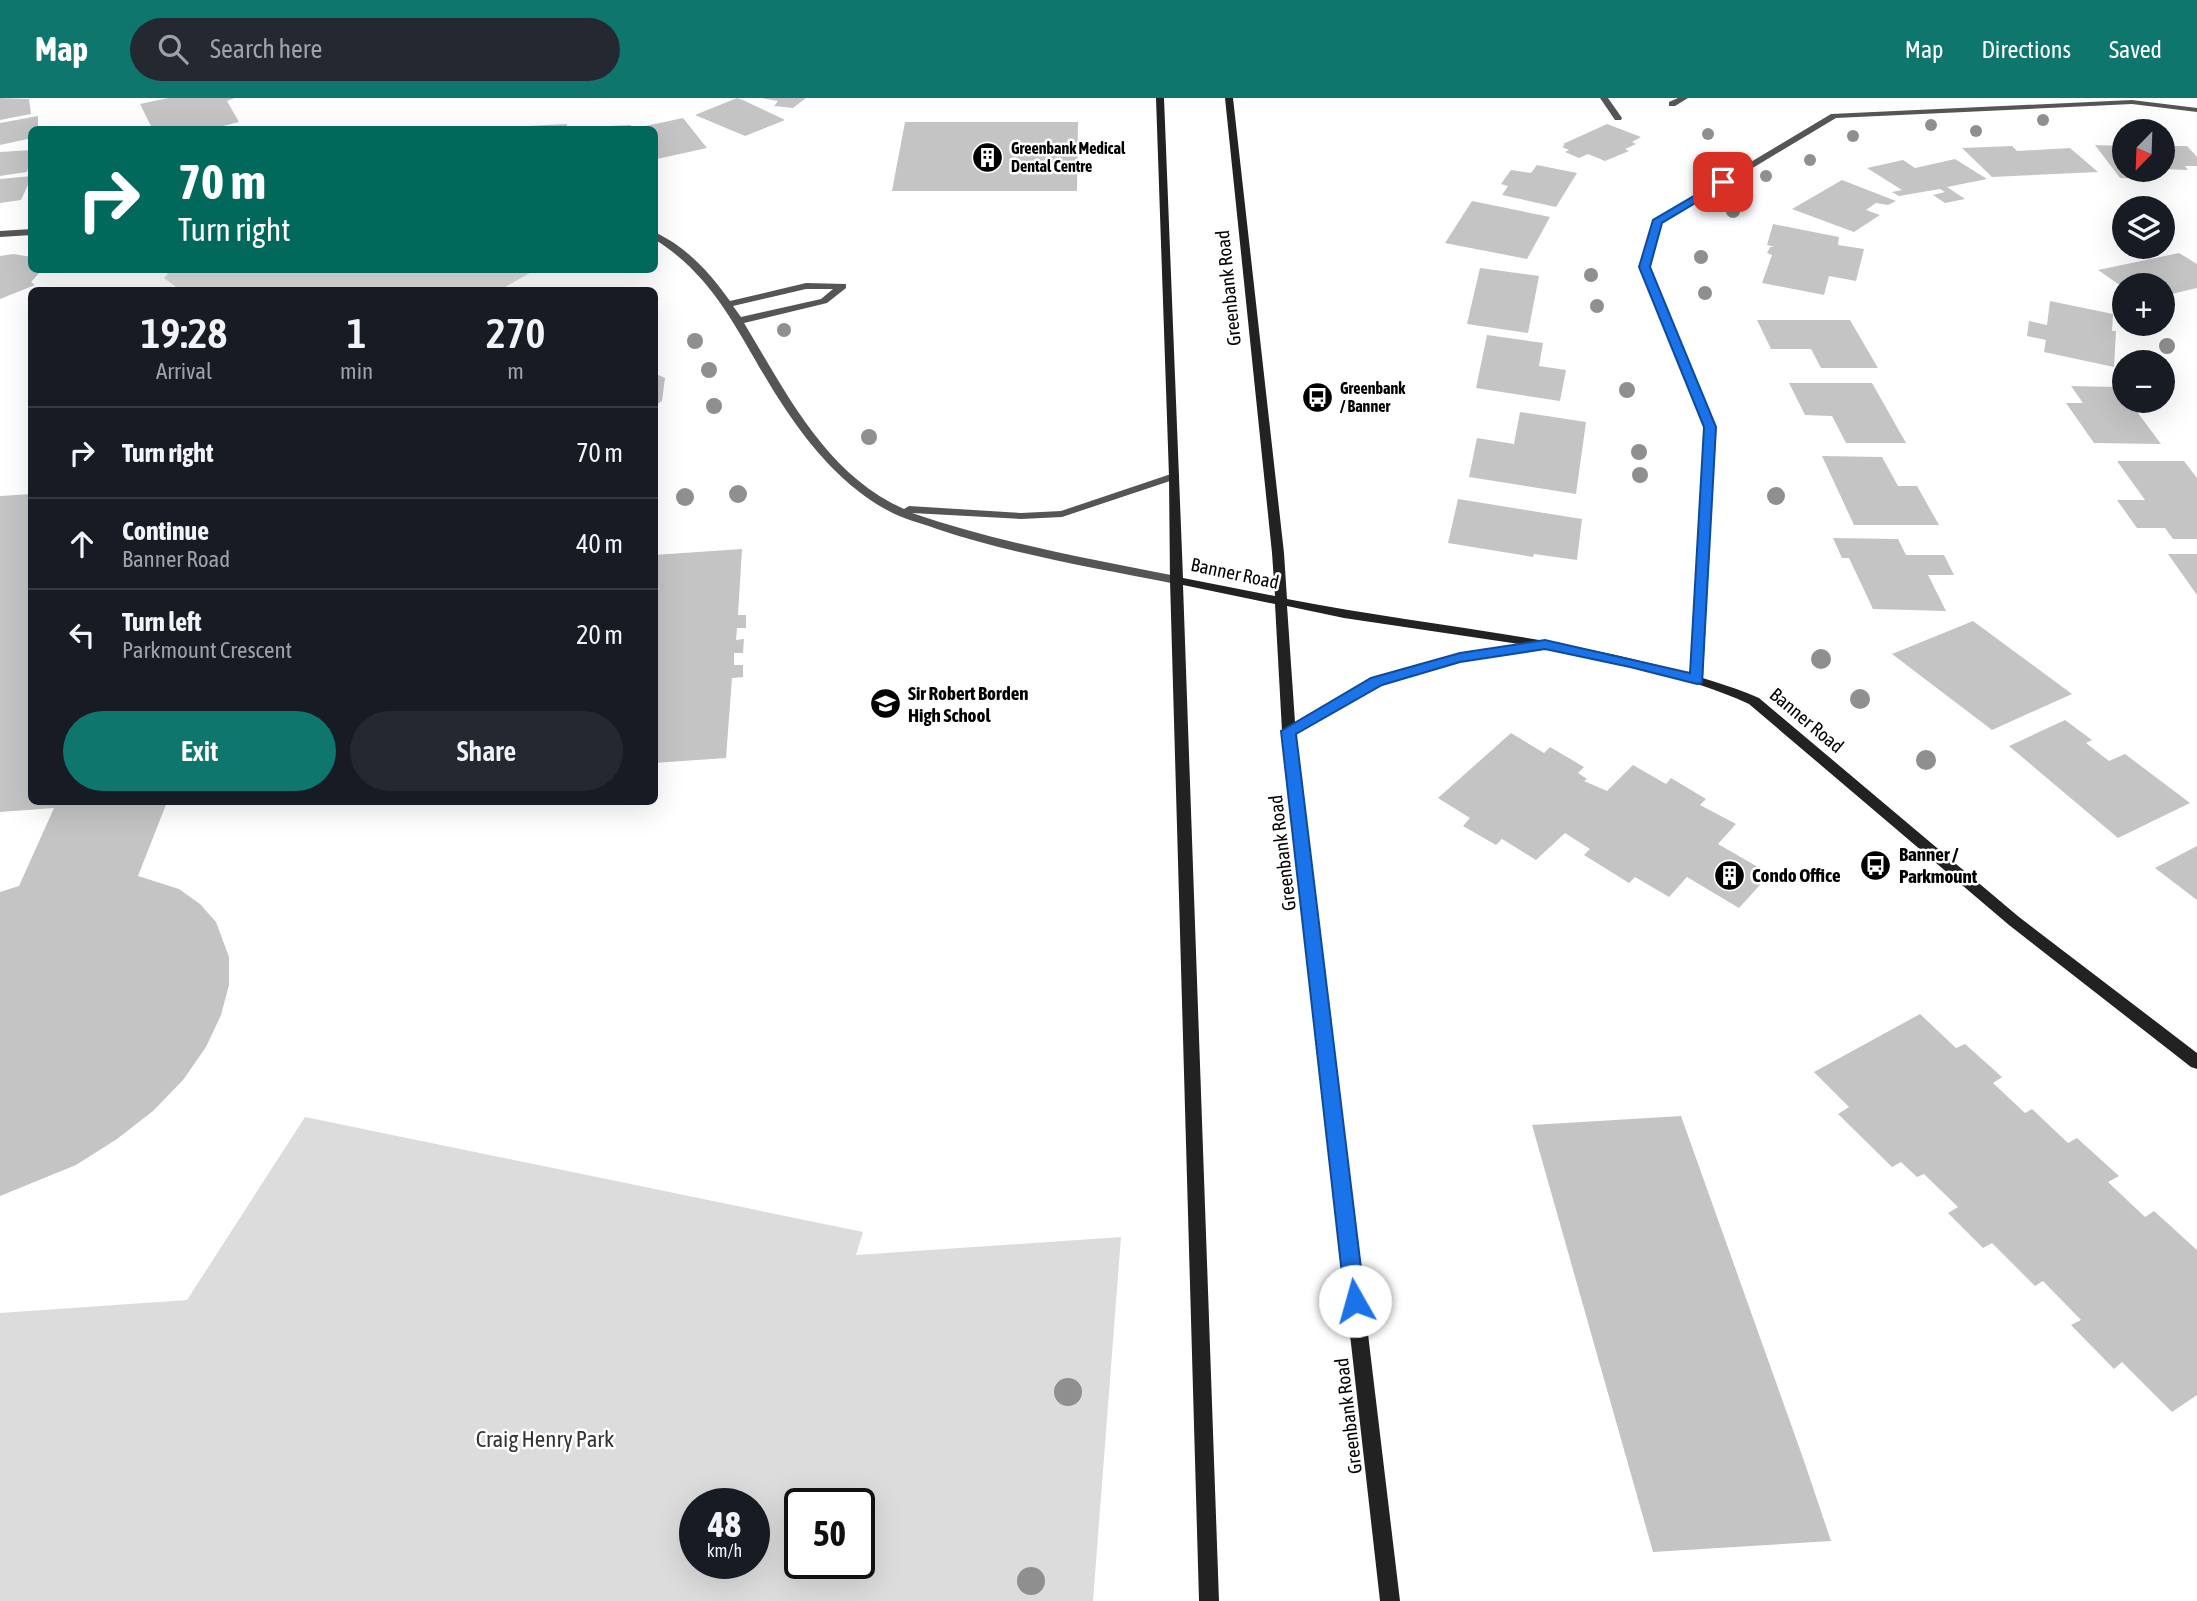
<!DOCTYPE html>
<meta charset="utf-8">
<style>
body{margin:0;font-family:"Asap Condensed",sans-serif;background:#242831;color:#f1f3f6;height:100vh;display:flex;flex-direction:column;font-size:26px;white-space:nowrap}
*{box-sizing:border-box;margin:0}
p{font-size:23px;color:#9ea1a6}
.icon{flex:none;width:38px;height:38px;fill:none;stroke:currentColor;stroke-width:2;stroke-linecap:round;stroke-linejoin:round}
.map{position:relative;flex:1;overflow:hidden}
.sheet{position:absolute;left:28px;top:189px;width:630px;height:518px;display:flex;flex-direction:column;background:#171b24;border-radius:10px;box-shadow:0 7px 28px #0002}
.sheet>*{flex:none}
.hud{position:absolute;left:28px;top:28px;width:630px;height:147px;border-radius:10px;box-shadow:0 7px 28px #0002;background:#00695c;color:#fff;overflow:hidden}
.needle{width:46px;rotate:203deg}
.tools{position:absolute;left:2112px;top:21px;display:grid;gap:14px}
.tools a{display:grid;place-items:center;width:63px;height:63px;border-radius:50%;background:#171b24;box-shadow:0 7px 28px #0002;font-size:35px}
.speed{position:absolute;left:679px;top:1390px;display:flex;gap:14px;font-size:35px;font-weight:700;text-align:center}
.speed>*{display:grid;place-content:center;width:91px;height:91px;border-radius:50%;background:#171b24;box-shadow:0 7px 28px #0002;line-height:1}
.speed small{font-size:18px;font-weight:400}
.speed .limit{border:4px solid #111;border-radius:10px;background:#fff;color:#111}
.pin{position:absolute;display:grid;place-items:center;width:60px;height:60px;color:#fff;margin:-30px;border-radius:14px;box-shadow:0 4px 10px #0006}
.me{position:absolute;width:77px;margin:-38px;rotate:353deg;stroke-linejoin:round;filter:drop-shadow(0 0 5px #0008)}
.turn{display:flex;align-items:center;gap:24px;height:147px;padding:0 35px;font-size:32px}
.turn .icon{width:91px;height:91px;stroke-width:2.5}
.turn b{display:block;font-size:49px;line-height:60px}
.eta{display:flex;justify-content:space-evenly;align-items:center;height:119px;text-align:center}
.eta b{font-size:42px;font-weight:600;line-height:49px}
.action{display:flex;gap:14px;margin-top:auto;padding:14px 35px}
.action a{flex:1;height:80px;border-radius:42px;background:#0f766e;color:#fff;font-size:28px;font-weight:600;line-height:80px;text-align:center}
.action a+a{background:#242831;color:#f1f3f6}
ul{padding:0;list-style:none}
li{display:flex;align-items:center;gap:21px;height:91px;padding:0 35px;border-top:2px solid #363941}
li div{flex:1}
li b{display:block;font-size:26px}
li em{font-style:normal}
header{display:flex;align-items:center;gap:42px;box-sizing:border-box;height:98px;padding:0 35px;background:#0f766e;color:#fff}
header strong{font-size:33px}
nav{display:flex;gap:38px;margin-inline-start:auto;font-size:24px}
.search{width:490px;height:63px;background:#242831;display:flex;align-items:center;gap:18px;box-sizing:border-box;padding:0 24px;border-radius:38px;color:#9ea1a6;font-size:26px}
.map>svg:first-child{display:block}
.green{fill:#dcdcdc;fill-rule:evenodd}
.building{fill:#c4c4c4}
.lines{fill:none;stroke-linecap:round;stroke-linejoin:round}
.lane{fill:#555;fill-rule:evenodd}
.street{fill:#555;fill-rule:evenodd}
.secondary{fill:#222;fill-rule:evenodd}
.tree{fill:#8f8f8f}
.route{fill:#1a73e8;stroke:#114b97;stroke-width:2}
.labels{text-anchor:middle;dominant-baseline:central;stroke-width:5;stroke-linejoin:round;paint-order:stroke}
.far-poi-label{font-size:16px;font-weight:bold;fill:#000;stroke:#fff;text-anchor:start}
.street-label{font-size:19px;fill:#000;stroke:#fff}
.poi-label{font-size:19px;font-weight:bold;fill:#000;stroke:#fff;text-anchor:start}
.near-park-label{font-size:23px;fill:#333;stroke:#fff}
</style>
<header>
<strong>Map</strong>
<div class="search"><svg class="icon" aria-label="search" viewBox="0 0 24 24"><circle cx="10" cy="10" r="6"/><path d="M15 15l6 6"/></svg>Search here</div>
<nav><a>Map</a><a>Directions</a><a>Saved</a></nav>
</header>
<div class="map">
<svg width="2197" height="1503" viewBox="0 0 2197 1503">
<rect width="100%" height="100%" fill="#fff"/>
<g class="green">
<polygon points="171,172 535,172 500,192 180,192 164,180"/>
<path d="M305 1019 863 1134 856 1157 1121 1139 1093 1503H0V1215L187 1202ZM695 1405H754V1465H695ZM800 1405H859V1465H800Z"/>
</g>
<g class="building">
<polygon points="0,0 29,1 31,16 0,22"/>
<polygon points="168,0 235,0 227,3 239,24 207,32 153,32 140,6"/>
<polygon points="737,0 743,2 785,22 745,38 695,17"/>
<polygon points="761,0 806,0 793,10 774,8 778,3"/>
<polygon points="38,18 38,32 32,32 32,40 0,47 0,25"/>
<polygon points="683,20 707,50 657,61 654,58 654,32 636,30"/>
<polygon points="905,24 1078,24 1077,93 892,93"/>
<polygon points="567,26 566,32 507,32 507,29"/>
<polygon points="1607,26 1641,39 1632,44 1636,46 1625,51 1629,53 1605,63 1588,56 1579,60 1565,54 1569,52 1562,49 1565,47 1563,46"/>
<polygon points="631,27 630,32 586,32 586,29"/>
<polygon points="2095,47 2124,48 2124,72 2149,72 2156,81 2120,80"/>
<polygon points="2012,48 2017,53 2070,50 2098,74 1992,79 1962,50"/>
<polygon points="2163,48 2187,48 2197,59 2197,68 2185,68 2188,72 2163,71"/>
<polygon points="32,52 27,74 0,78 0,54"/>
<polygon points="1955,61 1987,81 1947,89 1965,101 1945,105 1933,97 1945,94 1940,91 1899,98 1892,94 1902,92 1867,70 1903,62 1915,70"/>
<polygon points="1537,67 1577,75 1556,109 1502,97 1508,88 1501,86 1511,72 1531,75"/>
<polygon points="32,78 21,102 0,105 0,81"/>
<polygon points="1842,82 1896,103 1888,107 1876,105 1866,112 1880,117 1854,134 1792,111"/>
<polygon points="1472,103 1550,119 1527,161 1445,145"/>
<polygon points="1773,126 1839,139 1838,147 1864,151 1856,183 1829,178 1824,197 1762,185 1772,157 1767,155 1770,149 1775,149 1767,147"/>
<polygon points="2179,155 2197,166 2197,190 2163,198 2163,187 2124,187 2124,190 2098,172"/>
<polygon points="13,156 32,159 32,172 42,172 31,184 35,187 0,201 0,158"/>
<polygon points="1480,170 1539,178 1528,235 1467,226"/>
<polygon points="2050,203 2113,216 2112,233 2116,233 2114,269 2044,254 2046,242 2027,238 2029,223 2047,227"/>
<polygon points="1757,222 1850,222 1878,270 1821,270 1811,251 1771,251"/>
<polygon points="1487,237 1543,245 1539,268 1566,272 1560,303 1476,290"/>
<polygon points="654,275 665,280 662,303 654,308"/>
<polygon points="1789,285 1872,285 1906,345 1846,345 1832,318 1805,317"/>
<polygon points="2071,288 2118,289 2124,297 2124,303 2129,303 2161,346 2094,345 2066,305 2083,305"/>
<polygon points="1520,314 1586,324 1576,396 1469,379 1477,340 1514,346"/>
<polygon points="1822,358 1882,359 1898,388 1917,388 1939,427 1854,427"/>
<polygon points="2117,363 2184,363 2197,380 2197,441 2173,441 2165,430 2137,430 2117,402 2145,402"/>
<polygon points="32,396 32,704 167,704 138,778 179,791 200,806 216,824 229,859 229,887 221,917 206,949 183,982 153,1013 117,1041 76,1067 0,1098 0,794 19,788 54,710 0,714 0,398"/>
<polygon points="1458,401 1582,421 1577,462 1534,456 1533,459 1448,445"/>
<polygon points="1833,440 1898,441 1906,457 1944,457 1954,477 1928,477 1946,513 1873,511 1849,460 1842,460"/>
<polygon points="742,451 738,517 746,517 746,530 737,530 736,542 744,541 743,555 734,555 734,567 743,567 743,579 732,580 726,660 654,665 654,457"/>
<polygon points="2168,456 2197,456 2197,497"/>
<polygon points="1973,523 2072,596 1992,632 1892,556"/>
<polygon points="2065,622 2092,642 2086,645 2109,663 2125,656 2190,705 2118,740 2009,648"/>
<polygon points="1511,635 1544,655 1550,649 1584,669 1578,675 1587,681 1584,683 1607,693 1633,667 1666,686 1671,680 1706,701 1700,707 1736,726 1718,746 1770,776 1739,810 1687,779 1669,799 1635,779 1629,785 1584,757 1590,751 1565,735 1536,762 1502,741 1496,747 1463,728 1470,720 1438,700"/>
<polygon points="2197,748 2197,802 2155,770"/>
<polygon points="1920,916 1956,950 1965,946 2002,979 1993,985 2025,1015 2032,1011 2068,1045 2077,1040 2119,1078 2108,1084 2145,1119 2154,1113 2197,1152 2197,1297 2172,1314 2122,1264 2114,1271 2071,1227 2081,1222 2043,1183 2035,1188 1992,1145 1983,1150 1948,1115 1958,1109 1924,1076 1917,1079 1901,1064 1892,1069 1838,1016 1849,1009 1814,974"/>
<polygon points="1681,1018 1803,1360 1831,1443 1653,1454 1532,1027"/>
</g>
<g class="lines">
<g class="lane">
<polygon points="1600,0 1608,0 1622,20 1621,22 1615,22"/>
<polygon points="1678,0 1688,0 1675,8 1669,8 1669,4"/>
<polygon points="32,131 32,137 0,139 0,133"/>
<path d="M654 134C686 148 710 175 730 203L806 185 846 186V190L827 205 744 225C786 294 825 376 904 411L909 408 1021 415 1061 413 1171 376H1179V380L1062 419 1021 421 912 415C1000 445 1085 460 1176 478L1180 479V485L1176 486C1096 470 1015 457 937 431 921 425 903 421 887 412 846 390 812 351 786 312 743 249 722 183 654 141ZM806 191H833L821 201 741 219 733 208Z"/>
</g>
<polygon class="street" points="2132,2 2197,10 2197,14 2132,6 1836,20 1661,125 1650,169 1715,329 1703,582 1697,586 1693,585 1691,582 1705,329 1640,169 1654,122 1831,16"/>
<path class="secondary" d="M1156 0H1164L1183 480 1275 498 1272 455 1225 0H1233L1284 455 1287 501C1414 526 1543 536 1668 570 1699 579 1729 587 1759 600L2019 819 2197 955V971L2191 969 2009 827 1749 606C1689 578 1601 559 1535 549L1529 553 1459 563 1381 586 1296 635 1400 1503H1380L1282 633 1275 506 1183 487 1219 1503H1199L1170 482 1169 378ZM1287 508 1344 520 1519 546 1459 555 1373 580 1295 624Z"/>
</g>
<g class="tree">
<circle cx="2043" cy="22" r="6"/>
<circle cx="1931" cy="27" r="6"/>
<circle cx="1976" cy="33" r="6"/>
<circle cx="1708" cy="36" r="6"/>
<circle cx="1853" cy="38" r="6"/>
<circle cx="1810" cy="62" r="6"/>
<circle cx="1766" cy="78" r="6"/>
<circle cx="1733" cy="113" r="7"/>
<circle cx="1701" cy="159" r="7"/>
<circle cx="1591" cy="177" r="7"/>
<circle cx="1705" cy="195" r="7"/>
<circle cx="1597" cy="208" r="7"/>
<circle cx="784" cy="232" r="7"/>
<circle cx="695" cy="243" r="8"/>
<circle cx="2167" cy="248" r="8"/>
<circle cx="709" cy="272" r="8"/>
<circle cx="1627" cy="292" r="8"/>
<circle cx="714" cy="308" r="8"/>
<circle cx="869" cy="339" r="8"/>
<circle cx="1639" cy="354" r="8"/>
<circle cx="1640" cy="377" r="8"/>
<circle cx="738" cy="396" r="9"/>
<circle cx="1776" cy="398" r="9"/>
<circle cx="685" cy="399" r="9"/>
<circle cx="1821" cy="561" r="10"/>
<circle cx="1860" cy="601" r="10"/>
<circle cx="1926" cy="662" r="10"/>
<circle cx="1068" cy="1294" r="14"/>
<circle cx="1031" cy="1483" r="14"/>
</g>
<polygon class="route" points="1723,81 1728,84 1727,86 1662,125 1650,169 1716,329 1702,585 1697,586 1630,569 1545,551 1460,564 1382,587 1296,636 1365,1203 1362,1209 1355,1212 1348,1209 1345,1203 1281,633 1371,580 1460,555 1545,542 1690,575 1704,329 1639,169 1653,122"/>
<defs>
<symbol id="building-disc" viewBox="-11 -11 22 22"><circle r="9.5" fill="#000" stroke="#fff"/><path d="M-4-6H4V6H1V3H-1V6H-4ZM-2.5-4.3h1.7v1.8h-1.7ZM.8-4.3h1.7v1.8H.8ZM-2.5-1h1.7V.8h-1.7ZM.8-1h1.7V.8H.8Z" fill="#fff"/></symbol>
<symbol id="bus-disc" viewBox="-11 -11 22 22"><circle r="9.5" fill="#000" stroke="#fff"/><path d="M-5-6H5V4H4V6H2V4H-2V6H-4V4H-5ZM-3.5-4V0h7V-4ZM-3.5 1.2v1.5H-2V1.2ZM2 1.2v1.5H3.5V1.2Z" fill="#fff"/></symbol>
<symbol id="school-disc" viewBox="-11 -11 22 22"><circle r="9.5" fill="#000" stroke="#fff"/><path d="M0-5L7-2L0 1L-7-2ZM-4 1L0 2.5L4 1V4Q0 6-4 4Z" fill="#fff"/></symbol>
</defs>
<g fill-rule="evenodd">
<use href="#building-disc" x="970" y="42" width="35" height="35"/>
<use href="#bus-disc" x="1300" y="282" width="35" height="35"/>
<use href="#school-disc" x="868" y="588" width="35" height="35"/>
<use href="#bus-disc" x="1858" y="750" width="35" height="35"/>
<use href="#building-disc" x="1712" y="760" width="35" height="35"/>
</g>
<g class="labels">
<g class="far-poi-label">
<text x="1011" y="50">Greenbank Medical<tspan x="1011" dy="18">Dental Centre</tspan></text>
<text x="1340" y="290">Greenbank<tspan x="1340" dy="18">/ Banner</tspan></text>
</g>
<g class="street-label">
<text transform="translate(1228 190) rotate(-96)">Greenbank Road</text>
<text transform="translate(1235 475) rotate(12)">Banner Road</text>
<text transform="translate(1807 622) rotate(40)">Banner Road</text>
<text transform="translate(1282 755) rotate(-97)">Greenbank Road</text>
<text transform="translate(1348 1318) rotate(-97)">Greenbank Road</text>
</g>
<g class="poi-label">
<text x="908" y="595">Sir Robert Borden<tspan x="908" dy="22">High School</tspan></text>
<text x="1899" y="756">Banner /<tspan x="1899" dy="22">Parkmount</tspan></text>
<text x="1752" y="777">Condo Office</text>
</g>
<g class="near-park-label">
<text x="545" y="1341">Craig Henry Park</text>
</g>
</g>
</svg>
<div class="tools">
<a><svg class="needle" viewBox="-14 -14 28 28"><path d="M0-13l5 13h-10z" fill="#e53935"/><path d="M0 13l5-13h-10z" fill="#9ea1a6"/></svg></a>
<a><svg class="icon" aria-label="layers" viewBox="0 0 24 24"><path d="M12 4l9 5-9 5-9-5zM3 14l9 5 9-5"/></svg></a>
<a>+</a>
<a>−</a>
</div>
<div class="speed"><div>48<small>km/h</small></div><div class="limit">50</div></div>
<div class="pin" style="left:1723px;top:84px;background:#d93025"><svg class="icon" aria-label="arrive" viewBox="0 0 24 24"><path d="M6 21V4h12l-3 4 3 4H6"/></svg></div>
<svg class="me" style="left:1355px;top:1203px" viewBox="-20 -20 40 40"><circle r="19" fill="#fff"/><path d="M0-13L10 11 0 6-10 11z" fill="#1a73e8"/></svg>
<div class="hud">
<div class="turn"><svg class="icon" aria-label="right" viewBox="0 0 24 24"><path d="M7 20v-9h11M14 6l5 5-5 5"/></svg><div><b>70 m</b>Turn right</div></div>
</div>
<section class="sheet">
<div class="eta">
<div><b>19:28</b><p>Arrival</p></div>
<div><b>1</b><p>min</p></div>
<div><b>270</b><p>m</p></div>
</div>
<ul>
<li><svg class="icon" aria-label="right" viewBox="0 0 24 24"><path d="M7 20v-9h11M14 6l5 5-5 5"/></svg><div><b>Turn right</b></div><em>70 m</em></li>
<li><svg class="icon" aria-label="ahead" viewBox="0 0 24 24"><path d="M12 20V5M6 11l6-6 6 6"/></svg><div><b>Continue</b><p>Banner Road</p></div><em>40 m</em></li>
<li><svg class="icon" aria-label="left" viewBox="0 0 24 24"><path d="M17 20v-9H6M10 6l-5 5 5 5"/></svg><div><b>Turn left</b><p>Parkmount Crescent</p></div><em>20 m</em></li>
</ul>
<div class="action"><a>Exit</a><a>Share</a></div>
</section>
</div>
